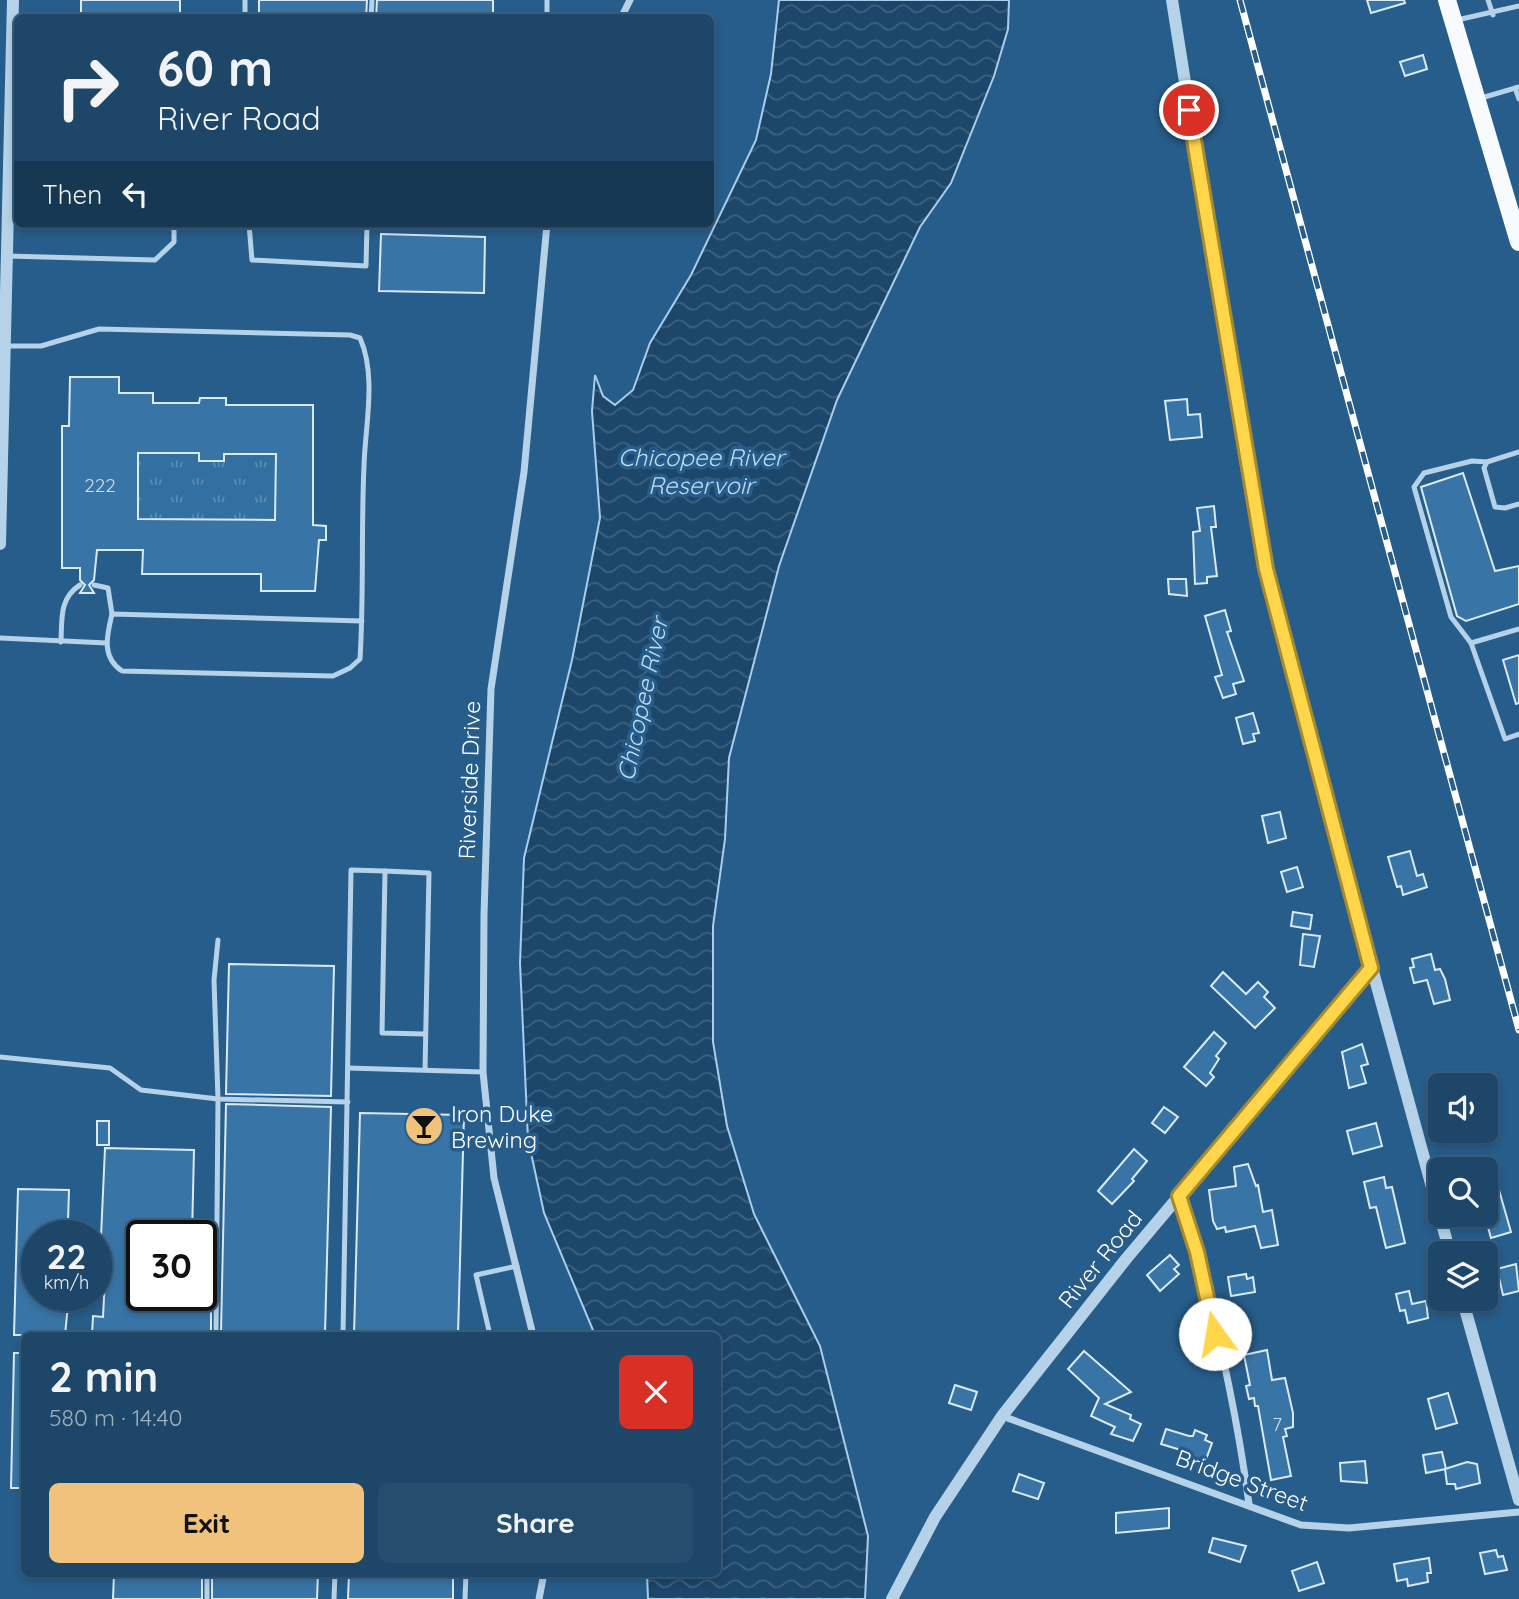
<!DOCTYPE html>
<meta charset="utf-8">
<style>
body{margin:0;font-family:Quicksand,sans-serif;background:#254d6e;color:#f1f3f6;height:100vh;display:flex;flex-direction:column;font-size:26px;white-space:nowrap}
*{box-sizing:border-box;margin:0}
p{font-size:23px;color:#a0b1c0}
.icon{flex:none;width:38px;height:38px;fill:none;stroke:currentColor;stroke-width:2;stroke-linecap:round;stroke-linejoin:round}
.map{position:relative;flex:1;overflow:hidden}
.sheet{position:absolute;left:21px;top:1332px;width:700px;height:245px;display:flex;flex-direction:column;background:#1d4668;border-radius:10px;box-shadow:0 4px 10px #0003,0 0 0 2px #3b5e7c}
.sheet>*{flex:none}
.hud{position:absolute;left:14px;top:14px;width:700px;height:214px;border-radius:10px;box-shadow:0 4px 10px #0003,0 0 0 2px #3b5e7c;background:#1d4668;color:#f1f3f6;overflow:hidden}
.buttons{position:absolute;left:1428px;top:1073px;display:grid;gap:14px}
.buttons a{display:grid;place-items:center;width:70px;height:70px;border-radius:10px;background:#1d4668;box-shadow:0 4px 10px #0003,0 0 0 2px #3b5e7c;font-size:35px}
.speed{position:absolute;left:21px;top:1220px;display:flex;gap:14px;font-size:35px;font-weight:700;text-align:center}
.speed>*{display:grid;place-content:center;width:91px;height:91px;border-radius:50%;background:#1d4668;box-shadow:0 4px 10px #0003,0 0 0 2px #3b5e7c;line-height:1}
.speed small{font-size:18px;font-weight:400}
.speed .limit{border:4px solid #111;border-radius:10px;background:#fff;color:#111}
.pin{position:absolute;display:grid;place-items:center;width:60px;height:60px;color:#fff;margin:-30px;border:4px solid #fff;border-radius:50%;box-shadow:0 2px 7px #0007}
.me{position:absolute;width:77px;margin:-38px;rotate:347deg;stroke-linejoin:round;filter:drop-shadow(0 0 5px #0008)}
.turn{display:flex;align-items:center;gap:24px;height:147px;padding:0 28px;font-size:32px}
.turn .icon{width:91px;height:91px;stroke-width:2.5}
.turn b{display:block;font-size:49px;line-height:60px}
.then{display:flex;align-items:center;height:66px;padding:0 28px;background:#0003;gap:14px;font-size:26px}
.round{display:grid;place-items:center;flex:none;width:74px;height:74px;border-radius:10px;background:#254d6e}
.head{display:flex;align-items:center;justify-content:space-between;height:119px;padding:0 28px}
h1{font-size:42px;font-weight:700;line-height:52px}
.button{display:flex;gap:14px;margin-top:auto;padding:14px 28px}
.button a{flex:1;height:80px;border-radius:10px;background:#f1c27b;color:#111;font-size:28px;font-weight:700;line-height:80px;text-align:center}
.button a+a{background:#254d6e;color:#f1f3f6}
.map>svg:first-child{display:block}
.park{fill:url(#park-tufts)}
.water{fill:url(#water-waves);stroke:#a9ceea;stroke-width:2}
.building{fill:#3875a6;stroke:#d9eaf7;stroke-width:2;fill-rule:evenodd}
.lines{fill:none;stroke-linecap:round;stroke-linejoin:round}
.service{stroke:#b5d2e9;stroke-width:5}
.minor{stroke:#b5d2e9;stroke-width:7}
.tertiary{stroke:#b5d2e9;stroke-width:12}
.primary{stroke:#f8fbfe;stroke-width:18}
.rail-casing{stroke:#fff;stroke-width:7}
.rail{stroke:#275d8a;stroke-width:4.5;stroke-dasharray:13;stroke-linecap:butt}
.route-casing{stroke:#a68a30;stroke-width:18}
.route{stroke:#ffd54a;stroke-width:12}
.labels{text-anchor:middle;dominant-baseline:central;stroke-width:7;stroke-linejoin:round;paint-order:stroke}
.number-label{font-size:19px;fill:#cddce9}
.street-label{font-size:23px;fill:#fff;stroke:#275d8a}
.poi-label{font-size:23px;fill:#fff;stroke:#275d8a;text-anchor:start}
.water-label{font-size:24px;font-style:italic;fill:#c1dcf0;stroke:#275d8a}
</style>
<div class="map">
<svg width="1519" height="1599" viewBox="0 0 1519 1599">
<defs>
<pattern id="park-tufts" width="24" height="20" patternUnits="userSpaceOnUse" patternTransform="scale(1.75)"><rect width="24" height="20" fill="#3270a1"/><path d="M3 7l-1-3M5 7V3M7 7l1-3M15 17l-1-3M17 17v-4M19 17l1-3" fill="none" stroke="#5b8db4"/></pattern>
<pattern id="water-waves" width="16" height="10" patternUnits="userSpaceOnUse" patternTransform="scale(1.75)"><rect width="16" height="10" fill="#1c466a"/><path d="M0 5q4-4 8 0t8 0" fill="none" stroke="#3e6280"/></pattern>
</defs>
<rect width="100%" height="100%" fill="#275d8a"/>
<polygon class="park" points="138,453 199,453 199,461 223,461 224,454 276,454 275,520 138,519"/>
<polygon class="water" points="779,0 1009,0 1008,29 994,76 951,183 920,227 837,400 779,566 729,758 725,839 713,926 713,1042 727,1126 754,1214 820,1346 868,1536 865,1599 648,1599 647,1573 718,1573 718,1335 595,1335 544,1213 528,1139 520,963 524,858 572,660 600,518 592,411 595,375 603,396 615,405 633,390 650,343 691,275 756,140 771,74"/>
<g class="building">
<polygon points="81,0 180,0 180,18 98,18 98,15 81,14"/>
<polygon points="259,0 367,0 366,18 259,18"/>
<polygon points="377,0 493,0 493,18 376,18"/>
<polygon points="1367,0 1404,0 1405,3 1371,13"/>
<polygon points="1423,55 1427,69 1405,76 1400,62"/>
<polygon points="381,234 485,237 484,293 379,291"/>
<path d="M70 377H119V393H153V403H199L200 398H226V405H313V525L326 526V540H319L315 591H261V574H142L143 550H97L94 580 89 585 94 593H80L85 585 80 580V568H62V426H69ZM138 453H199V461H224V454H276L275 520 138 519Z"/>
<polygon points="1187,399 1188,415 1200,414 1202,437 1170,440 1165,401"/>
<polygon points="1463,473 1495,571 1519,566 1519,604 1466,621 1457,616 1421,487"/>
<polygon points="1214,506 1216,527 1211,527 1217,576 1207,577 1207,583 1195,584 1193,532 1200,531 1197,508"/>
<polygon points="1168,579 1186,579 1187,596 1169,594"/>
<polygon points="1225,610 1231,631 1227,632 1244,681 1233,684 1236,694 1223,698 1215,677 1222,675 1205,616"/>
<polygon points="1519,655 1519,703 1516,704 1503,660"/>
<polygon points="1253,713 1259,733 1253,734 1255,741 1243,744 1236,718"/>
<polygon points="1280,812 1286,838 1268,843 1262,816"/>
<polygon points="1410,851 1417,876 1423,874 1427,887 1403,895 1401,886 1397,887 1388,857"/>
<polygon points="1297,867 1303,887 1287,892 1281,872"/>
<polygon points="1293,912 1312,915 1310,929 1291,926"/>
<polygon points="1303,934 1320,936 1314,967 1300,965"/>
<polygon points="1431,954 1435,970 1440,969 1445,979 1450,1000 1434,1004 1427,980 1414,983 1410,968 1414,967 1412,959"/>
<polygon points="229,964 334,966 331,1096 226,1094"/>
<polygon points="1223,972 1246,994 1258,982 1268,992 1264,997 1275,1008 1255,1028 1211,986"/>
<polygon points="1214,1032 1226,1043 1216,1056 1219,1059 1210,1073 1214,1077 1206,1086 1184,1067"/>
<polygon points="1362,1044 1368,1064 1361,1066 1366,1083 1349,1088 1342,1052"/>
<polygon points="226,1104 331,1107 325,1334 247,1335 247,1332 221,1332"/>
<polygon points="1164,1107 1178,1117 1165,1133 1152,1123"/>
<polygon points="360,1113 464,1115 458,1335 354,1335"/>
<rect x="97" y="1121" width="12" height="24"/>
<polygon points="1376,1123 1382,1146 1353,1154 1347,1131"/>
<polygon points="105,1148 194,1150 192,1236 142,1236 142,1295 201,1295 201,1267 211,1268 211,1335 92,1335 93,1316 103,1317 106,1259 100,1259"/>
<polygon points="1134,1149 1147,1161 1132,1179 1134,1181 1112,1204 1098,1191"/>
<polygon points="1248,1164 1256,1186 1258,1185 1263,1212 1272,1210 1278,1245 1261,1248 1255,1226 1226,1232 1225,1227 1217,1229 1213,1221 1209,1190 1236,1186 1234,1167"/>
<polygon points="1384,1177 1386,1188 1392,1187 1405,1243 1386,1248 1376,1207 1370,1208 1364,1182"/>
<polygon points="1497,1183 1511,1232 1491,1238 1486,1220 1486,1186"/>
<polygon points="18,1189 69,1190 68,1222 72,1222 72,1236 37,1236 37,1295 69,1295 65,1335 14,1335"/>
<polygon points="1170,1255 1179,1265 1174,1269 1179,1274 1160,1291 1147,1275"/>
<polygon points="1516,1264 1519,1291 1503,1295 1497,1269"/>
<polygon points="1246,1274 1247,1279 1253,1277 1255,1292 1231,1296 1228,1277"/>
<polygon points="1409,1291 1412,1304 1426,1301 1428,1318 1408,1323 1405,1310 1400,1311 1396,1294"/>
<polygon points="1267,1350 1272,1380 1285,1378 1293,1413 1293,1427 1285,1429 1287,1436 1283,1437 1291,1476 1271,1480 1258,1406 1255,1406 1254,1398 1249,1399 1246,1386 1250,1385 1244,1355"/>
<polygon points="1084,1351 1131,1392 1105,1404 1131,1415 1130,1419 1141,1424 1133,1441 1111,1434 1115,1427 1091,1416 1099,1398 1068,1369"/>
<polygon points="14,1353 24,1353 24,1488 11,1488"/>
<polygon points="955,1385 977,1392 971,1410 949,1403"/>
<polygon points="1448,1393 1457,1423 1436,1429 1428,1399"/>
<polygon points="1166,1429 1189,1436 1193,1436 1195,1430 1207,1435 1205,1440 1212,1443 1204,1465 1182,1457 1184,1451 1161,1444"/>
<polygon points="1442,1452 1446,1469 1426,1473 1423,1455"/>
<polygon points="1365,1461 1367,1483 1341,1481 1340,1463"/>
<polygon points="1467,1462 1477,1464 1480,1483 1456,1489 1455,1484 1447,1484 1445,1469"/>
<polygon points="1019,1474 1044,1483 1038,1499 1013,1491"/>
<polygon points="1169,1508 1169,1528 1116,1533 1116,1513"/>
<polygon points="1213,1538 1246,1546 1240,1562 1209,1552"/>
<polygon points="1496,1550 1498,1557 1503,1556 1507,1570 1485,1574 1480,1553"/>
<polygon points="1429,1558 1431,1573 1427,1573 1428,1582 1408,1586 1407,1579 1397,1581 1394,1564"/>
<polygon points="1317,1562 1324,1583 1299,1591 1292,1571"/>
<polygon points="114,1573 202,1573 202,1599 113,1599"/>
<polygon points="212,1573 318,1573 317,1599 212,1599"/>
<polygon points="349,1573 453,1573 453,1599 348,1599"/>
</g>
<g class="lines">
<g class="service">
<polyline points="1488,0 1493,15"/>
<polyline points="245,18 245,0"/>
<polyline points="371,18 372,0"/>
<polyline points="547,18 547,0"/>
<polyline points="1457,20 1519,6"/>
<polyline points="1515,88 1519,99"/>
<polyline points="1478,99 1519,87"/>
<polyline points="249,224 252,260 366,266 367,224"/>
<polyline points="7,256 155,260 174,242 174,224"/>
<path d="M7 346H41L99 329 350 335 360 338C377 376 365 426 364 466 361 530 364 594 360 659L350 668 333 676 122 671C101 657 107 635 112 614L362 621"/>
<polyline points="1519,452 1487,462 1484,468 1495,507 1505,508 1519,504"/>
<polyline points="94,585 108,588 112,614"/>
<polyline points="1519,629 1471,643 1505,739 1519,734"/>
<polyline points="0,638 107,643"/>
<path d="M61 642C62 620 59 598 80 585"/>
<polyline points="1471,643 1451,617 1414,487 1424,473 1472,461 1487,462"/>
<polyline points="0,1057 110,1068 141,1090 218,1099 348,1102"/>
<polyline points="348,1068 483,1072"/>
<polyline points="425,1070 429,873 385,871 382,1033 425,1034"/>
<polyline points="216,1335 218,1099 214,980 218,940"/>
<polyline points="343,1335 351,870 385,871"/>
<polyline points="490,1335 476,1275 517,1266"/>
<polyline points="207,1599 207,1573"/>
<polyline points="334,1599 335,1573"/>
<polyline points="465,1599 466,1573"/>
</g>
<g class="minor">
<polyline points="621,18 630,0"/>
<path d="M1179 1196C1211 1295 1235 1401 1249 1504"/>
<polyline points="533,1335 494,1178 483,1072 484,915 491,689 524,472 547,224"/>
<polyline points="1002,1416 1301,1525 1349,1528 1519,1512"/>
<polyline points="539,1599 544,1573"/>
</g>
<g class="tertiary">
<polyline points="1172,0 1229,360 1276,617 1450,1253"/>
<polyline points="0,544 13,0"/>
<polyline points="1462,1298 1519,1500"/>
<polyline points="892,1599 935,1517 1002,1416 1126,1259 1371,968"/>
</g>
<polyline class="primary" points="1447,0 1519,242"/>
<defs>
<polyline id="rail" points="1240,0 1519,1030"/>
</defs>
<use href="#rail" class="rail-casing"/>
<use href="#rail" class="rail"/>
</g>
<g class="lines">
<defs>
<polyline id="route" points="1189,110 1266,569 1371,968 1179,1196 1197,1252 1215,1334"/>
</defs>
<use href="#route" class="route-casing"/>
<use href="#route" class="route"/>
</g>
<defs>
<symbol id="bar-disc" viewBox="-11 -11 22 22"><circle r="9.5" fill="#f1c27b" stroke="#275d8a"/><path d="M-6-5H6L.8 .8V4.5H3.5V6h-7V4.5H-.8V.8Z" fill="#111"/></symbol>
</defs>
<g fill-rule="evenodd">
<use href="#bar-disc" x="402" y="1104" width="44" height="44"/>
</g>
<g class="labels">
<g class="number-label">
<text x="100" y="485">222</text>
<text x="1277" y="1424">7</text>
</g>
<g class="street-label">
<text transform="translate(469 780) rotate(-88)">Riverside Drive</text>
<text transform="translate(1100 1259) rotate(-51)">River Road</text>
<text transform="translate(1242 1480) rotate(20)">Bridge Street</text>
</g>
<g class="poi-label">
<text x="451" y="1113">Iron Duke<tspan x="451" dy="26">Brewing</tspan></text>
</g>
<g class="water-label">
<text x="701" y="457">Chicopee River<tspan x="701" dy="28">Reservoir</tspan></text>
<text transform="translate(642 699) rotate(-78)">Chicopee River</text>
</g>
</g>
</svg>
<div class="buttons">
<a><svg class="icon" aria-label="sound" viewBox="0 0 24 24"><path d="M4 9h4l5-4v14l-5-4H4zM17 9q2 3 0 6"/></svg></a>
<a><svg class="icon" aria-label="search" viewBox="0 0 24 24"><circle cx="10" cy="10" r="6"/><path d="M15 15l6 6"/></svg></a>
<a><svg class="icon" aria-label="layers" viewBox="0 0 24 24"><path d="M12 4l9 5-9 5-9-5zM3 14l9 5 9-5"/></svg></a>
</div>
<div class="speed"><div>22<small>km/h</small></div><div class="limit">30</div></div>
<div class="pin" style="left:1189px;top:110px;background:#d93025"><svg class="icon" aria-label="arrive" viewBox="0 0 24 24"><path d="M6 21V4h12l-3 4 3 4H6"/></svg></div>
<svg class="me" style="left:1215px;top:1334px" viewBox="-20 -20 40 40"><circle r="19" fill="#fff"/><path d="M0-13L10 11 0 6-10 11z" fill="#ffd54a"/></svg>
<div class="hud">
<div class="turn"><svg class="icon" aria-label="right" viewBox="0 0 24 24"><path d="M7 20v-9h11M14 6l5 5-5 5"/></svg><div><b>60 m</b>River Road</div></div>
<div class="then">Then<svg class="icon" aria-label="left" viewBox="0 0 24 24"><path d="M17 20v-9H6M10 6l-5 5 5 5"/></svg></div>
</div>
<section class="sheet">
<div class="head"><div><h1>2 min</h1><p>580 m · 14:40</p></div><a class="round" style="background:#d93025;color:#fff"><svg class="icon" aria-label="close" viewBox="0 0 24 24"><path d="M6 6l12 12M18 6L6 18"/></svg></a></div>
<div class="button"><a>Exit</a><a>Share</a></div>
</section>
</div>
